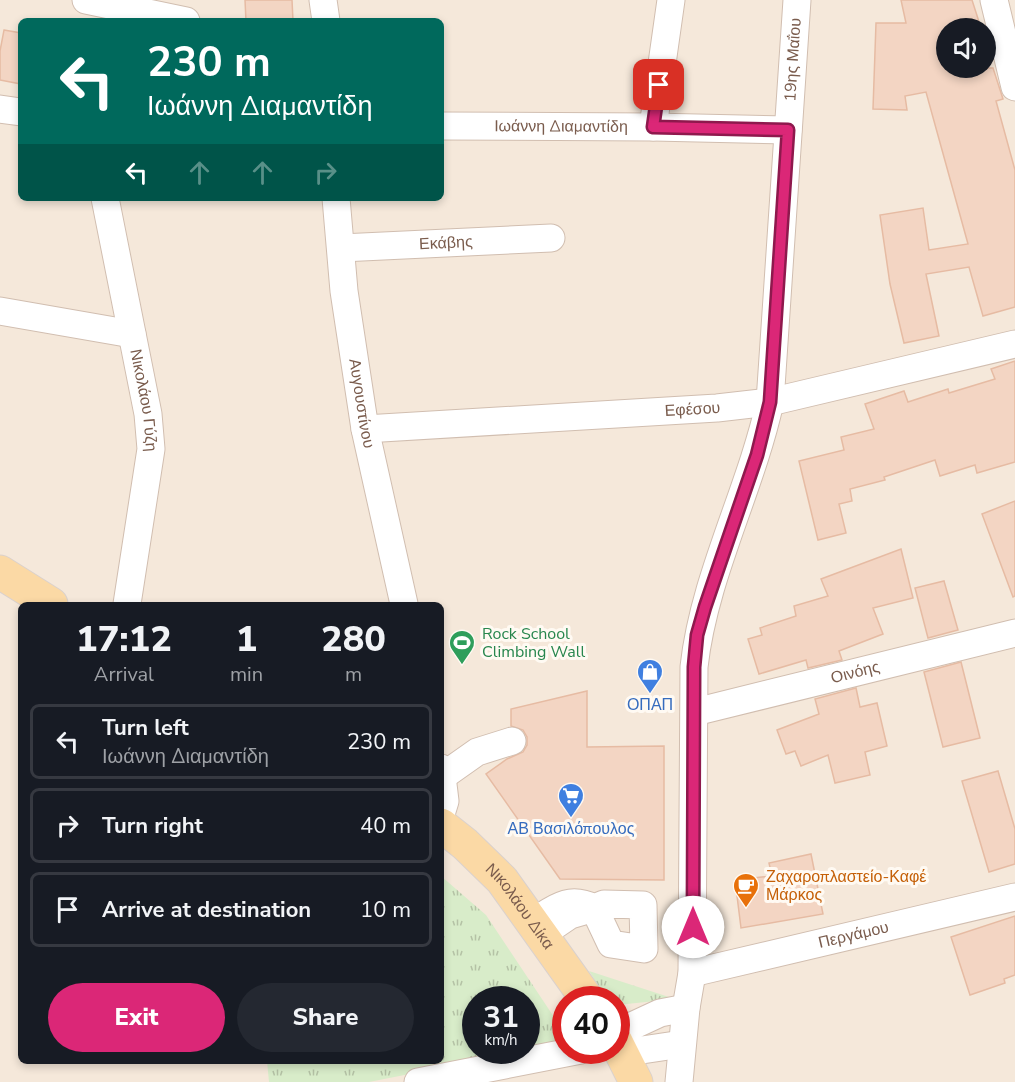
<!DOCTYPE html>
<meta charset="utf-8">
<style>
body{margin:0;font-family:"Nunito Sans",sans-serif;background:#242831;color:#f1f3f6;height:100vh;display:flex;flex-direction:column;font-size:22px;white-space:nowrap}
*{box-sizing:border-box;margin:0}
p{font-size:20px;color:#9ea1a6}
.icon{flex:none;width:33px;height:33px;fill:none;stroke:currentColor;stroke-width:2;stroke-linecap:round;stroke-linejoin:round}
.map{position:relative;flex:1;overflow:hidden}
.panel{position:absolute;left:18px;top:602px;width:426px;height:462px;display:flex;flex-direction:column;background:#171b24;border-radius:9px;box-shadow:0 3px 9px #0003}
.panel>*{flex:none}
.hud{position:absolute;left:18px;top:18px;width:426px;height:183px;border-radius:9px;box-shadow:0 3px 9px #0003;background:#00695c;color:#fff;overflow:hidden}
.fabs{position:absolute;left:936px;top:18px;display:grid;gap:12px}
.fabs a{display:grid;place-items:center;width:60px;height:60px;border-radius:50%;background:#171b24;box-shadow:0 3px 9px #0003;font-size:30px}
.speed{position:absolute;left:462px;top:986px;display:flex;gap:12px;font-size:30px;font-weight:700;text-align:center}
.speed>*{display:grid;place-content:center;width:78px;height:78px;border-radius:50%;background:#171b24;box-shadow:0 3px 9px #0003;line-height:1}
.speed small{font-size:15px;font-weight:400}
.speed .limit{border:9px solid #d22;background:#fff;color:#111}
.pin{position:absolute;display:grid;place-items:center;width:51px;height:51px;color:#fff;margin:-26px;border-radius:12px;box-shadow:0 3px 9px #0006}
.me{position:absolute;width:66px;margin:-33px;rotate:0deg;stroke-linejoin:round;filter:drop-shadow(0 0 4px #0008)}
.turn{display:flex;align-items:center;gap:21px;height:126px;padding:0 30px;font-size:27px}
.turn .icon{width:78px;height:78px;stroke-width:2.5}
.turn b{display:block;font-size:42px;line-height:51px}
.lanes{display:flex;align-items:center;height:57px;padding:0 30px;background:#0003;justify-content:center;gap:30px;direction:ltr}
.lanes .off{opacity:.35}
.eta{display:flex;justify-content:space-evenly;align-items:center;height:102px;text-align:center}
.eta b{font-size:36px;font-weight:800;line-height:42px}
.action{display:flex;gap:12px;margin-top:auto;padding:12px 30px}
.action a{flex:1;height:69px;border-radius:36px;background:#db2777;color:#fff;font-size:24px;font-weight:800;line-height:69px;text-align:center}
.action a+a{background:#242831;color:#f1f3f6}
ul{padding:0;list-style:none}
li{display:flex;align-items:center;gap:18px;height:75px;margin:0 12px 9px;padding:0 18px;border:3px solid #363941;border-radius:9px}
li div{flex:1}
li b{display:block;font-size:22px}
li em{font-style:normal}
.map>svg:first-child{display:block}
.residential{fill:#f5e8da;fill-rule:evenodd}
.grass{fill:url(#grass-tufts);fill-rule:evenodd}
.building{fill:#f3d5c3;stroke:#e6bba3;stroke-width:1.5}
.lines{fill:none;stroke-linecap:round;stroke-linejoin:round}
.minor-casing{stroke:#d1beb0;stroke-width:29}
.major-casing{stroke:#dad1cd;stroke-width:35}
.minor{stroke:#fff;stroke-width:27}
.major{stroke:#fbd9a5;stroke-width:33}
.route-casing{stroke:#8e194d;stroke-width:15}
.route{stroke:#db2777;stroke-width:10}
.labels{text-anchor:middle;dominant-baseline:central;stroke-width:6;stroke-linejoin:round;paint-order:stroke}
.street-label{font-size:16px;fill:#7a5c4d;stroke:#fffaf3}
.leisure-label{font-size:16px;fill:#27864d;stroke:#fffaf3;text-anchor:start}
.shop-label{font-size:16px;fill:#366cbe;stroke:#fffaf3}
.food-label{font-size:16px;fill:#c56008;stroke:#fffaf3;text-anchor:start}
</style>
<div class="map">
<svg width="1015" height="1082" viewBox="0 0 1015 1082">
<defs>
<pattern id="grass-tufts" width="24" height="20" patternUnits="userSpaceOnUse" patternTransform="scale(1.5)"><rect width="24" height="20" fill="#d8ecc9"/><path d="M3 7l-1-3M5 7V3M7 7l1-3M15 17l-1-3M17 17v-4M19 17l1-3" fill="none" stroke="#b4c2a5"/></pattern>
</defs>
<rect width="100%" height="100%" fill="#fdf6ec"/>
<path class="residential" d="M0 0H1015V1082H0ZM21 21H441V198H21ZM946 28H986V68H946ZM21 604H441V1060H21ZM476 999H526V1050H476ZM566 999H616V1050H566Z"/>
<g class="grass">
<path d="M441 876 486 915 554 1017 562 1044 369 1082H269L267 1061 441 1060ZM476 999H526V1050H476Z"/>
<polygon points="589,971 675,999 617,1005 616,999 607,999"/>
</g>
<g class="building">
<polygon points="245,0 292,0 293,21 246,21"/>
<polygon points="901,0 972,0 981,28 946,28 946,68 993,68 1003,99 996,101 1015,170 1015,307 983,316 969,267 926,274 939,336 904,343 890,284 880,215 923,208 929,250 968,244 926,92 905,96 907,110 873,109 876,23 906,23"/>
<polygon points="4,30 21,33 21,84 0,80 0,51"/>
<polygon points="1015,361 1015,462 977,473 975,465 940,476 935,460 884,477 885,480 850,489 852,501 839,504 846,533 818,540 799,461 844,450 841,437 874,429 865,404 904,391 908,402 948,389 949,393 995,379 991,369"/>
<polygon points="1015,501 1015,596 1013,597 982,514"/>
<polygon points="901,549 913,598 873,608 883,634 839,651 842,660 808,668 806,660 759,674 748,639 762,635 760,628 796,616 794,606 828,596 821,579"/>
<polygon points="944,581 958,630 928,638 915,588"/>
<polygon points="961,662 980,738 943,747 924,672"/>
<polygon points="856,688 860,707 877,703 887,746 865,752 870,775 835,783 828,755 801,766 795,751 786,754 777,730 819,714 815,699"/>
<polygon points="587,691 587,747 664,746 664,880 560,879 486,774 507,759 523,752 527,745 527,737 523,730 511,726 511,709"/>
<polygon points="998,771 1015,829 1015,864 989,872 962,781"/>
<polygon points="811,854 823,914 741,928 735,880 772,876 769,863"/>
<polygon points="1015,916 1015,975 1004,979 1005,983 970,995 951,937"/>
</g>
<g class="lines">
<defs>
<g id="minor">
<polyline points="86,0 186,21"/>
<polyline points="323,0 326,21"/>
<polyline points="994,0 1015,87"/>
<polyline points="0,109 21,112"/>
<path id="s1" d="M441 126 653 127 788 130"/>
<polyline points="653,127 671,0"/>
<path id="s2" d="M105 198 148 414 151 449 127 604"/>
<path id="s3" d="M336 198 344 291 365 429 404 604"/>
<path id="s4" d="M341 248 551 238"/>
<polyline points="0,311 132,334"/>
<path id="s5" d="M365 429 717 408 770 402 1015 344"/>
<path id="s6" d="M695 712 1015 633"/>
<polyline points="441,768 445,801 441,814"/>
<polyline points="443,776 477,752 512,741"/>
<path d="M533 922C554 909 568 895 594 908L604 904 643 905 644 949 611 944 594 908 570 915 542 934"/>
<path id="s7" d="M692 973 1015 897"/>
<polyline points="616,1045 642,1050 682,1044"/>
<polyline points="618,1045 632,1026 660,1013 686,1008"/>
<polyline points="418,1082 581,1050"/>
<path id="s8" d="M679 1082 686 1008 692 973 694 667C704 576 750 492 770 402L797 0"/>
</g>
<g id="major">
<polyline points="0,572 51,604"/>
<path id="s9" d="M441 825 465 844 502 880 587 999"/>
<polyline points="616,1042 636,1082"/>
</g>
</defs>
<use href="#minor" class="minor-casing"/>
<use href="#major" class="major-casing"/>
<use href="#minor" class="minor"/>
<use href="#major" class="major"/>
</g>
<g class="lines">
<defs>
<polyline id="route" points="659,85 653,127 788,130 770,402 757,455 705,607 697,635 694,667 693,927"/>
</defs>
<use href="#route" class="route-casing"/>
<use href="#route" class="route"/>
</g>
<defs>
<symbol id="stadium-pin" viewBox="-11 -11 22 30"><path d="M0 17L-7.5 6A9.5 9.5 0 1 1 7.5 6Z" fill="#2e9e5b" stroke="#fffaf3"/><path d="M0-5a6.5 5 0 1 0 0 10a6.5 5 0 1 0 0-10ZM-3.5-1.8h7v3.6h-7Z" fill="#fff"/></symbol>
<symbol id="shop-pin" viewBox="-11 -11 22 30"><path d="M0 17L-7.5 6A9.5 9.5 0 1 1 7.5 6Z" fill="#3f7fe0" stroke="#fffaf3"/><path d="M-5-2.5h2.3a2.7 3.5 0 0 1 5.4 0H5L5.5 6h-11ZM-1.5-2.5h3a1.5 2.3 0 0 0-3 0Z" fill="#fff"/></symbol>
<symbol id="supermarket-pin" viewBox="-11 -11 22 30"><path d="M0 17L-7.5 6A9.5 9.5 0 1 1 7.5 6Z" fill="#3f7fe0" stroke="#fffaf3"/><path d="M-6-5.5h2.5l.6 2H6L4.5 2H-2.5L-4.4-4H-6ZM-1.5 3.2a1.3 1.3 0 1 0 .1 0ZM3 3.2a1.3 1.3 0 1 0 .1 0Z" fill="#fff"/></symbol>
<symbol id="cafe-pin" viewBox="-11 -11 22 30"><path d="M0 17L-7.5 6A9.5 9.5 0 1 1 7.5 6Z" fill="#e8710a" stroke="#fffaf3"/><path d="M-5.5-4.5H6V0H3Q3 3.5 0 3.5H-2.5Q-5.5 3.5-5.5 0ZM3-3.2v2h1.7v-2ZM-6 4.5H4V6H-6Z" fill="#fff"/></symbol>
</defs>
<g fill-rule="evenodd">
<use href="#stadium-pin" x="447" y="628" width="30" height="40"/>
<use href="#shop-pin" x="635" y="657" width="30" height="40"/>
<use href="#supermarket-pin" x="556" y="781" width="30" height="40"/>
<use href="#cafe-pin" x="731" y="871" width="30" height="40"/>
</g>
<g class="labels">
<g class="street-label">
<text stroke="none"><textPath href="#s8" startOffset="1035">19ης Μαΐου</textPath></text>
<text stroke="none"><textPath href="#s1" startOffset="120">Ιωάννη Διαμαντίδη</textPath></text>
<text stroke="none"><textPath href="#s4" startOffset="105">Εκάβης</textPath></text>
<text stroke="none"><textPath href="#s2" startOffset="206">Νικολάου Γύζη</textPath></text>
<text stroke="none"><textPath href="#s3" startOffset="207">Αυγουστίνου</textPath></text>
<text stroke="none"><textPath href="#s5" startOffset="328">Εφέσου</textPath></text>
<text stroke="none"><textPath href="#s6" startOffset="165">Οινόης</textPath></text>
<text stroke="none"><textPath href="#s9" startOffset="114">Νικολάου Δίκα</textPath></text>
<text stroke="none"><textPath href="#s7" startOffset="166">Περγάμου</textPath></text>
</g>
<g class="leisure-label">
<text x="482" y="634">Rock School<tspan x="482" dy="18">Climbing Wall</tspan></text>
</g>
<g class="shop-label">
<text x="650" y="705">ΟΠΑΠ</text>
<text x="571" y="829">ΑΒ Βασιλόπουλος</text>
</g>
<g class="food-label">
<text x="766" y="877">Ζαχαροπλαστείο-Καφέ<tspan x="766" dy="18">Μάρκος</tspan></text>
</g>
</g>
</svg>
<div class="fabs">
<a><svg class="icon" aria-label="sound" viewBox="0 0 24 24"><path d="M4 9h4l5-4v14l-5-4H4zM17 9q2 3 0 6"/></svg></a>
</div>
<div class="speed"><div>31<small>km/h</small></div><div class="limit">40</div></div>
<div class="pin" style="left:659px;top:85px;background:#d93025"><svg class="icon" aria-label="arrive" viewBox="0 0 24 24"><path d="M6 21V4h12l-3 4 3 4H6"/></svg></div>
<svg class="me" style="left:693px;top:927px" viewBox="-20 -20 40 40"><circle r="19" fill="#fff"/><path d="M0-13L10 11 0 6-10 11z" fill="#db2777"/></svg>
<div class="hud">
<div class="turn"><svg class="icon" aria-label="left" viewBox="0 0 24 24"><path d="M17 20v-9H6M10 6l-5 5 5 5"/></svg><div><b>230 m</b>Ιωάννη Διαμαντίδη</div></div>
<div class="lanes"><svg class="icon" aria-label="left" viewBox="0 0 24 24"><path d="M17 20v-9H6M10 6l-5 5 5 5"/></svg><svg class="icon off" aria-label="ahead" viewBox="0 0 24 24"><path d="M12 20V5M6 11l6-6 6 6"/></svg><svg class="icon off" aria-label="ahead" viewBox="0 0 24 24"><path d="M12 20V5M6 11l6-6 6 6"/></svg><svg class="icon off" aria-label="right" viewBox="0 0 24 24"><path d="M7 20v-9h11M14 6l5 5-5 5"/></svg></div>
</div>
<section class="panel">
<div class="eta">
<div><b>17:12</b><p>Arrival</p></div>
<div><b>1</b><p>min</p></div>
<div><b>280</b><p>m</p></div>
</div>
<ul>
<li><svg class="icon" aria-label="left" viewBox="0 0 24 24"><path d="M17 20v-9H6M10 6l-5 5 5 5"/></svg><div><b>Turn left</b><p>Ιωάννη Διαμαντίδη</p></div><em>230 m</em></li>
<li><svg class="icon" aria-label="right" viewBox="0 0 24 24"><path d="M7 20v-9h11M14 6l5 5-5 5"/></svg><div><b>Turn right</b></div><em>40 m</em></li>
<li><svg class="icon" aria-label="arrive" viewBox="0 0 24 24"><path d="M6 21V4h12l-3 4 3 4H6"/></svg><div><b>Arrive at destination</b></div><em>10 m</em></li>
</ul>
<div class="action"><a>Exit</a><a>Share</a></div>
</section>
</div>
